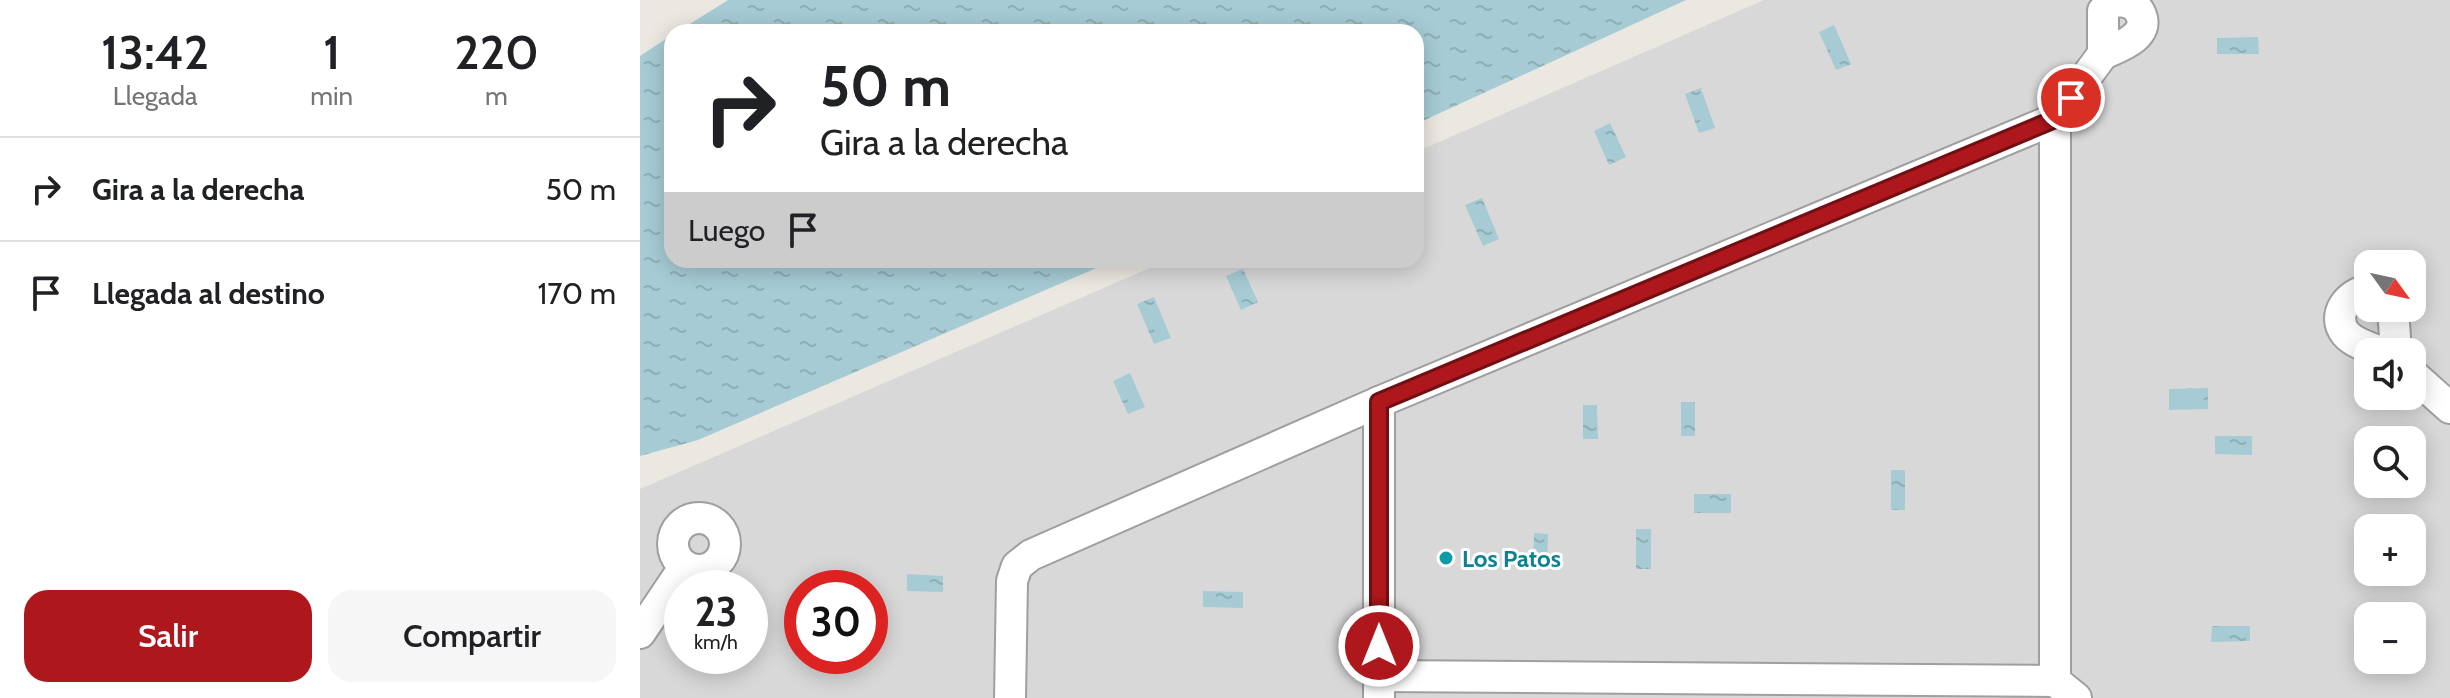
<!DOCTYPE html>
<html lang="es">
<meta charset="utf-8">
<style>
body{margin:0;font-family:Cabin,sans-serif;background:#f6f6f6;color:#202124;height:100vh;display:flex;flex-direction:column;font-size:30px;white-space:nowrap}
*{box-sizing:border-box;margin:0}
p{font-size:26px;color:#757577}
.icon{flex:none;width:44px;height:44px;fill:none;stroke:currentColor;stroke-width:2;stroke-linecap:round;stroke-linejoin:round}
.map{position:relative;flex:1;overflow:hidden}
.details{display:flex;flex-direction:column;background:#fff;width:640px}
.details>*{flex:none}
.hud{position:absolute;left:24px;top:24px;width:760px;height:244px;border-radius:24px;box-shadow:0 4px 20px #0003;background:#fff;color:#202124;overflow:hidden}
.needle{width:52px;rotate:123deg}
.fabs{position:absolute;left:1714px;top:250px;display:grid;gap:16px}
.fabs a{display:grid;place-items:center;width:72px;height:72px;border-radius:16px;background:#fff;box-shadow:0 4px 20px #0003;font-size:40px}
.speed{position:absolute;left:24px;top:570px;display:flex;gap:16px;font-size:40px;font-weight:700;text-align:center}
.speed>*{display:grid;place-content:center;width:104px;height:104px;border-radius:50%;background:#fff;box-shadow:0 4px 20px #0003;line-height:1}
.speed small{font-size:20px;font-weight:400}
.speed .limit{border:12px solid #d22;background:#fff;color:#111}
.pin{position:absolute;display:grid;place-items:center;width:68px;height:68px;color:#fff;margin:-34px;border:4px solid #fff;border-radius:50%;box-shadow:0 2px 8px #0007}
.me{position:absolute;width:88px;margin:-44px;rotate:0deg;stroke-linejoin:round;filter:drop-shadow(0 0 6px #0008)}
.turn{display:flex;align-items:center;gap:28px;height:168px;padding:0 24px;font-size:36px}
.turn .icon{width:104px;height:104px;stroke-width:2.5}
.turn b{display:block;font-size:56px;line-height:68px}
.then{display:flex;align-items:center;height:76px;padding:0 24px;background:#0003;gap:16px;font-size:30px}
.eta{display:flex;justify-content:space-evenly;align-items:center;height:136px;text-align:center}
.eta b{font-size:48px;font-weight:600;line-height:56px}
.action{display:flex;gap:16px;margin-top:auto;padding:16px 24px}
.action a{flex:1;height:92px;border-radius:24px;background:#ae171c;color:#fff;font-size:32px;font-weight:600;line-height:92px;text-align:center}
.action a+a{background:#f6f6f6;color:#202124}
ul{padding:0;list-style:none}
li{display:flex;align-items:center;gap:24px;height:104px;padding:0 24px;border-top:2px solid #e0e0e0}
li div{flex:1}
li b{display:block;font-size:30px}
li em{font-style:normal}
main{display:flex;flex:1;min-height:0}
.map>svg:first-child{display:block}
.residential{fill:#d9d8d8;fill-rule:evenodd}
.water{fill:url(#water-ripples)}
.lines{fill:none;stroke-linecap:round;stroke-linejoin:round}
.minor-casing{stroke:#9f9f9f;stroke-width:34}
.minor{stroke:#fff;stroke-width:30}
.route-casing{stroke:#710f12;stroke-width:20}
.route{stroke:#ae171c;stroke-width:14}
.culture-dot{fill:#0f9aa8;stroke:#fff;stroke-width:3}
.labels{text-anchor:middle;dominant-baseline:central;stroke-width:6;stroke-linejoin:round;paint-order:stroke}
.culture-label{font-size:24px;font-weight:bold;fill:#0d838f;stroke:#fff;text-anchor:start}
</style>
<main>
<section class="details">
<div class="eta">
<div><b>13:42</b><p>Llegada</p></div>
<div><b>1</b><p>min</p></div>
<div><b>220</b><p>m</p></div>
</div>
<ul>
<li><svg class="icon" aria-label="right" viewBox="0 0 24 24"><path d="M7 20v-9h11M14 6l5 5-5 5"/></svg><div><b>Gira a la derecha</b></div><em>50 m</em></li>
<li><svg class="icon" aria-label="arrive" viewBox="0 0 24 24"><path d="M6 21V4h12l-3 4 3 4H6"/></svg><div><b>Llegada al destino</b></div><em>170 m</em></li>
</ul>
<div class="action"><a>Salir</a><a>Compartir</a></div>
</section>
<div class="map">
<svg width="1810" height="698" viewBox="0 0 1810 698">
<defs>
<pattern id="water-ripples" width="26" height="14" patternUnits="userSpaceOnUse" patternTransform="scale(2)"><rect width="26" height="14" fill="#a6cbd4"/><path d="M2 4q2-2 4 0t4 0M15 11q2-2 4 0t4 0" fill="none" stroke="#8eaeb5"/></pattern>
</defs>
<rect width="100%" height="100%" fill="#ebe8e1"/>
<path class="residential" d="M1124 0H1810V698H0V489L528 260H776V152ZM1728 264H1772V308H1728ZM1728 352H1772V396H1728ZM1728 440H1772V484H1728ZM1728 528H1772V572H1728ZM42 588H110V656H42ZM162 588H230V656H162ZM1728 616H1772V660H1728Z"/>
<g class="water">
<polygon points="88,0 1046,0 776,124 776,32 37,32"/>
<polygon points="1194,25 1211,64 1196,70 1179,32"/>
<polygon points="32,35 32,260 475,260 58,440 0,456 0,56"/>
<polygon points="1618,37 1619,54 1577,54 1577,38"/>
<polygon points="1061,88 1075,128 1059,133 1045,94"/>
<polygon points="970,123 986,157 969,165 954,131"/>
<polygon points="842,198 859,239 843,246 825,205"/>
<polygon points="603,269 618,302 601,310 586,276"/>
<polygon points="514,297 531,338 514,344 497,304"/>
<polygon points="490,373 505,407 488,414 473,381"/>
<polygon points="1568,388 1568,409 1529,410 1529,389"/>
<rect x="1041" y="402" width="14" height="34"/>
<polygon points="943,405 957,405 958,439 943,439"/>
<polygon points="1575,436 1612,436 1612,455 1575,454"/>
<rect x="1251" y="470" width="14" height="40"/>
<rect x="1054" y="494" width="37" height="19"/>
<rect x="996" y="529" width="15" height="40"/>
<polygon points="894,533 908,534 907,570 893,569"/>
<polygon points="267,574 303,576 303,592 267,591"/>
<polygon points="563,591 603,592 603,608 563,607"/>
<polygon points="1572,626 1610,626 1610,641 1571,642"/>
</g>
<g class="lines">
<defs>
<g id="minor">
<path d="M1480 1C1489 2 1497 5 1501 15 1510 37 1478 47 1463 54V11L1472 2Z"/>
<path d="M1728 290C1709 293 1690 315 1706 334 1714 343 1730 348 1741 352"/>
<polyline points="1753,308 1756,352"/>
<polyline points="1772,374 1810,408"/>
<polyline points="739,402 739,698"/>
<circle cx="59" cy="544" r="26"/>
<polyline points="0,633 45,566"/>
<polyline points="739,676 1415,681 1436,698"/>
<polyline points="1415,681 1415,119"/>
<polyline points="370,698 372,581 377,566 391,555 739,402 1415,119 1463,54"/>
</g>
</defs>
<use href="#minor" class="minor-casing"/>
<use href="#minor" class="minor"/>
</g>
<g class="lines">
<defs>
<polyline id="route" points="739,646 739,402 1415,119 1431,98"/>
</defs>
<use href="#route" class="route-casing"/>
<use href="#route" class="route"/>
</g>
<circle class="culture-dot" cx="806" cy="558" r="8"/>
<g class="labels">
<g class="culture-label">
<text x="822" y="558">Los Patos</text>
</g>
</g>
</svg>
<div class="fabs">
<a><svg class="needle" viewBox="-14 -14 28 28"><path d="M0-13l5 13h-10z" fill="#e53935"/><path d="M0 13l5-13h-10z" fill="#757577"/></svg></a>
<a><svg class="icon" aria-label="sound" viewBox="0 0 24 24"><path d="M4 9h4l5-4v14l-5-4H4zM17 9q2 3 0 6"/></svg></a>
<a><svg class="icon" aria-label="search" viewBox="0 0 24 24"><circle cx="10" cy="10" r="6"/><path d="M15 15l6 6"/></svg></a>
<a>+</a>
<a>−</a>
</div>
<div class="speed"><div>23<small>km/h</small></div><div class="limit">30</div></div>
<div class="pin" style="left:1431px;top:98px;background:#d93025"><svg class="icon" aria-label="arrive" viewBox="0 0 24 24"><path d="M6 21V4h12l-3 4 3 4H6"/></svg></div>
<svg class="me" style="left:739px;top:646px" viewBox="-20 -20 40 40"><circle r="17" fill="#ae171c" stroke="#fff" stroke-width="3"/><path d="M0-11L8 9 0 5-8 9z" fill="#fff"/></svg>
<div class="hud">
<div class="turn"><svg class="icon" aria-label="right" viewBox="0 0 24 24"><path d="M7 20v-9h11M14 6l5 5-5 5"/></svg><div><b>50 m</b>Gira a la derecha</div></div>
<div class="then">Luego<svg class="icon" aria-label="arrive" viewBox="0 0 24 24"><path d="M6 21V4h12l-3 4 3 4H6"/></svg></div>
</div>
</div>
</main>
